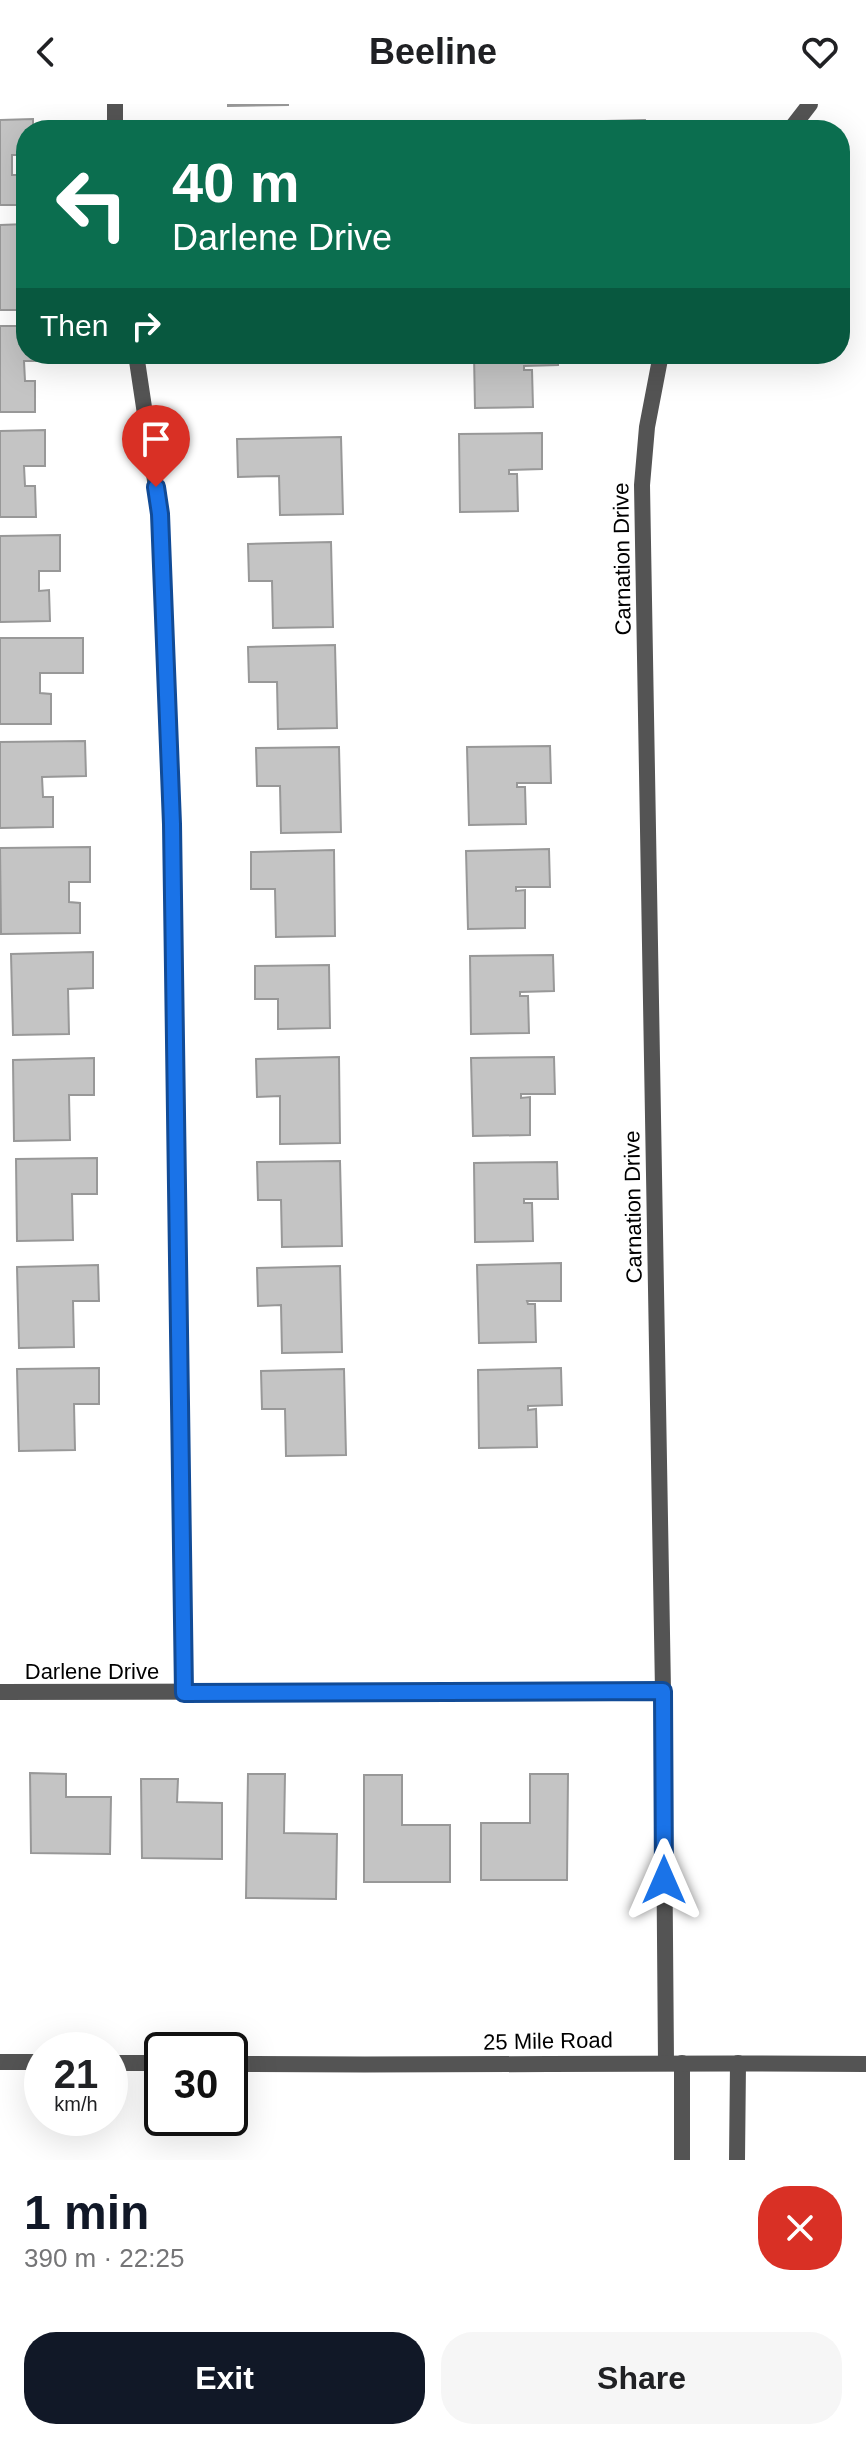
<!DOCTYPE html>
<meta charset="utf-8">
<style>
body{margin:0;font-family:Helvetica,sans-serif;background:#f6f6f6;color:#202124;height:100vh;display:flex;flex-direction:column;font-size:30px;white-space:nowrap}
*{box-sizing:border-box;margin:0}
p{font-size:26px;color:#757577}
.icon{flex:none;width:44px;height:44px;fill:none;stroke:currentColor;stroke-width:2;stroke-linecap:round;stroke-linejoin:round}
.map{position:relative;height:2056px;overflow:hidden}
.sheet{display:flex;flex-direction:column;background:#fff;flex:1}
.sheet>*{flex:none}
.hud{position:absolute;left:16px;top:16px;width:834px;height:244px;border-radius:32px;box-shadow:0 8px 32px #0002;background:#0b6e4f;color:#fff;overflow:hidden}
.speed{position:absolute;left:24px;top:1928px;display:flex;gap:16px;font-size:40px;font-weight:700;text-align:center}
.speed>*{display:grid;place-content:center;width:104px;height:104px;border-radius:50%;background:#fff;box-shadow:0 8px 32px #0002;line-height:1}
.speed small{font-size:20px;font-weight:400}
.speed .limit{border:4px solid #111;border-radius:12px;background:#fff;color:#111}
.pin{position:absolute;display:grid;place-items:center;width:68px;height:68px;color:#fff;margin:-82px -34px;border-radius:50% 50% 50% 0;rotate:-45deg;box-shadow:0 0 8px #0007}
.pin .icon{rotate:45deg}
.me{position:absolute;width:88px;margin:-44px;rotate:0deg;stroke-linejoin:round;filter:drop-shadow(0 0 6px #0008)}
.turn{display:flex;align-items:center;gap:28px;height:168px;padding:0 24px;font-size:36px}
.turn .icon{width:104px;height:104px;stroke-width:2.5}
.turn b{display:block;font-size:56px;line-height:68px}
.then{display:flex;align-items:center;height:76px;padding:0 24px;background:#0003;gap:16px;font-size:30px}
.round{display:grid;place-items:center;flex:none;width:84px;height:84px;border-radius:32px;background:#f6f6f6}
.overview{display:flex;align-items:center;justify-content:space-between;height:136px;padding:0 24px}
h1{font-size:48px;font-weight:700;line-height:60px;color:#111827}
.cta{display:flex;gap:16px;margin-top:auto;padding:16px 24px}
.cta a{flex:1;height:92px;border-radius:32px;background:#111827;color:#fff;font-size:32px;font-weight:700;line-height:92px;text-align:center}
.cta a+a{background:#f6f6f6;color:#202124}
header{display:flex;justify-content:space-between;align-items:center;height:104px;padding:0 24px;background:#fff;font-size:36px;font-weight:700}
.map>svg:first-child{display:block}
.building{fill:#c4c4c4;stroke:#989898;stroke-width:2}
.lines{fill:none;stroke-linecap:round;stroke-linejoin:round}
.minor{stroke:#545454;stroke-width:16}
.tertiary{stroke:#545454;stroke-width:16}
.route-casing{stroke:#114b97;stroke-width:20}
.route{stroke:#1a73e8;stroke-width:14}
.labels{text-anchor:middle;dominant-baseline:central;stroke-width:8;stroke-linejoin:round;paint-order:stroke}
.street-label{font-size:22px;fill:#000;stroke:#fff}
</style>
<header><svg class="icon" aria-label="back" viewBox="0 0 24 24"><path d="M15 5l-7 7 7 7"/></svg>Beeline<svg class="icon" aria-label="heart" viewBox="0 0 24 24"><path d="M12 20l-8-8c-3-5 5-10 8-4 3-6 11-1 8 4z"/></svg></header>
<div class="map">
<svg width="866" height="2056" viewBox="0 0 866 2056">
<rect width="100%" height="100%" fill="#fff"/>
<g class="building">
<polygon points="228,0 288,0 288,1 228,2"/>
<polygon points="33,15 33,26 26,26 26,51 12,51 12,71 23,71 23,101 0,101 0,16"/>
<polygon points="645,16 646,26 563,26 563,18"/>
<polygon points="26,120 26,156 19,156 19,176 26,176 26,206 0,206 0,121"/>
<polygon points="0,222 26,222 26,250 45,250 45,257 24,257 25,277 35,277 35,308 0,308"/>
<polygon points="474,250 558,250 558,261 524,262 524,266 532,266 533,303 475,304"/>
<polygon points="45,326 45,362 24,362 25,382 35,382 36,413 0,413 0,327"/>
<polygon points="542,329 542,365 509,366 509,370 517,370 518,407 460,408 459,330"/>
<polygon points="341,333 343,410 280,411 279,372 238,373 237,335"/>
<polygon points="60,431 60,467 39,467 39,487 49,486 50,517 0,518 0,432"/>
<polygon points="331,438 333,523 273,524 272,477 249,477 248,440"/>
<polygon points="0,534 83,534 83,569 40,569 40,589 51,590 51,620 0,620"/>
<polygon points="335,541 337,624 278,625 277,578 249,578 248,543"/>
<polygon points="85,637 86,672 42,673 43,693 53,693 53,723 0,724 0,638"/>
<polygon points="550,642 551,679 517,679 517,683 525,683 526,720 469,721 467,643"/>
<polygon points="339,643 341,728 281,729 280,682 257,682 256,644"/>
<polygon points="90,743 90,778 69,778 69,798 80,799 80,829 1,830 0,744"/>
<polygon points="549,745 550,783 516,783 516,787 525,786 525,824 468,825 466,747"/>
<polygon points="334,746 335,832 276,833 275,785 251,785 251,748"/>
<polygon points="93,848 93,884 68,885 69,930 13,931 11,850"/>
<polygon points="553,851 554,887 520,888 520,892 528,892 529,929 471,930 470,852"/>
<polygon points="329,861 330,924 278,925 278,895 255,895 255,862"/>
<polygon points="339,953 340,1039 280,1040 280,992 257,993 256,955"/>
<polygon points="554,953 555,990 521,990 521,994 530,993 530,1031 473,1032 471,954"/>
<polygon points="94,954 94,991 69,991 70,1036 14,1037 13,956"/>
<polygon points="97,1054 97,1090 72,1090 73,1136 17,1137 16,1055"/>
<polygon points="340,1057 342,1142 282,1143 281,1096 258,1096 257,1058"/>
<polygon points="557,1058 558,1095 524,1095 524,1099 532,1099 533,1137 475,1138 474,1059"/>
<polygon points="561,1159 561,1197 527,1197 528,1200 535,1200 536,1238 479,1239 477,1161"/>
<polygon points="98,1161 99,1197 73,1197 74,1243 19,1244 17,1163"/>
<polygon points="340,1162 342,1248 282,1249 281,1201 258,1202 257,1164"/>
<polygon points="99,1264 99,1300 74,1300 75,1346 19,1347 17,1265"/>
<polygon points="561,1264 562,1301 528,1302 528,1306 536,1305 537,1343 479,1344 478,1266"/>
<polygon points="344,1265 346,1351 286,1352 285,1305 262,1305 261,1267"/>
<polygon points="30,1669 66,1670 66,1693 111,1693 110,1750 31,1749"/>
<polygon points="248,1670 285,1670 284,1729 337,1730 336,1795 246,1794"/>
<polygon points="530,1670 568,1670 567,1776 481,1776 481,1719 530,1719"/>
<polygon points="364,1671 402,1671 402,1721 450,1721 450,1778 364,1778"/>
<polygon points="141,1675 178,1675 177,1698 222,1699 222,1755 142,1754"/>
</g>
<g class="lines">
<g class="minor">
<polyline points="115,0 115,26"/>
<polyline points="790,26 810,0"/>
<polyline points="136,250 160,410 172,720 184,1589"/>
<polyline points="661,250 647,323 642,381 663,1587 666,1958"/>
<polyline points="0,1588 663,1587"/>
<polyline points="682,2056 682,1959"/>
<polyline points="737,2056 738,1959"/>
</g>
<g class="tertiary">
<polyline points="0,1958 42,1958"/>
<polyline points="110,1959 162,1959"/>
<path d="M230 1960C442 1962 654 1958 866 1960"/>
</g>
</g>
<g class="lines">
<defs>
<polyline id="route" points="156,383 160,410 172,720 184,1589 663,1587 664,1776"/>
</defs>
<use href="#route" class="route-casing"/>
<use href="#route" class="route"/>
</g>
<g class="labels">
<g class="street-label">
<text transform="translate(622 455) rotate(-91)">Carnation Drive</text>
<text transform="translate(633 1103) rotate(-91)">Carnation Drive</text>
<text x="92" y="1567">Darlene Drive</text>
<text transform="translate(548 1937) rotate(-1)">25 Mile Road</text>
</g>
</g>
</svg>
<div class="speed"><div>21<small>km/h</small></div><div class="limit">30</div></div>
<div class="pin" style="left:156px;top:383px;background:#d93025"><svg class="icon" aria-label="arrive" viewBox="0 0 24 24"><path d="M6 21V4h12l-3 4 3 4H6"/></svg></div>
<svg class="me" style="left:664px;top:1776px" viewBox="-20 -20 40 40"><path d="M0-17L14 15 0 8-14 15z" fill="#1a73e8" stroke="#fff" stroke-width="4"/></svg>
<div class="hud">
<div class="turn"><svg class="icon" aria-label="left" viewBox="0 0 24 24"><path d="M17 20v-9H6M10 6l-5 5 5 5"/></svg><div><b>40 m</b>Darlene Drive</div></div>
<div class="then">Then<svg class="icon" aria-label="right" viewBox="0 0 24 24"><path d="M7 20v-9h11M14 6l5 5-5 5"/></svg></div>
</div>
</div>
<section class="sheet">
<div class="overview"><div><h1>1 min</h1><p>390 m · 22:25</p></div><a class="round" style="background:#d93025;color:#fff"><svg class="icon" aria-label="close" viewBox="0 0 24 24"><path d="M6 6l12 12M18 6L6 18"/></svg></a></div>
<div class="cta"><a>Exit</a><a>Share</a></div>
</section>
